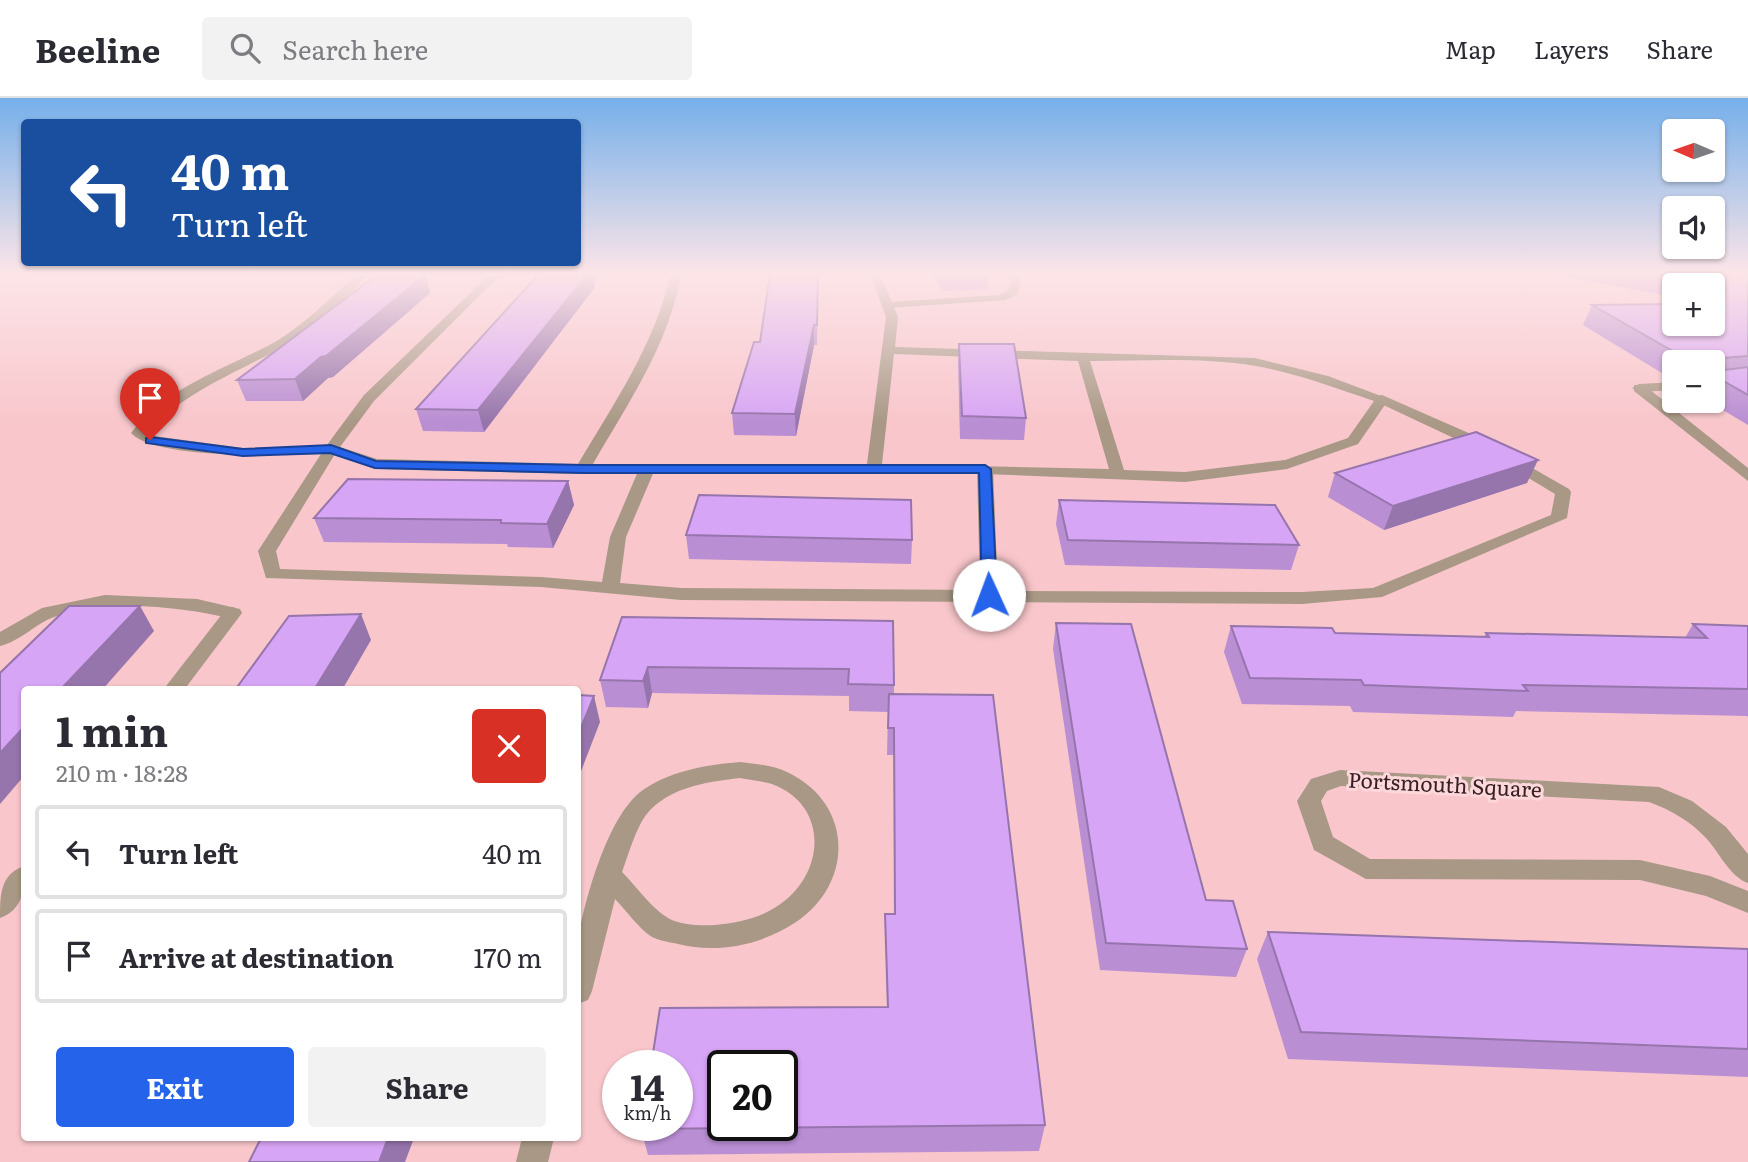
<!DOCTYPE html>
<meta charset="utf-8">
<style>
body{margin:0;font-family:Literata,serif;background:#f2f2f3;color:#2b2b33;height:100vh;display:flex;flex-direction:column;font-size:26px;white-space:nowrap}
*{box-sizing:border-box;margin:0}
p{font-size:23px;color:#7c7c81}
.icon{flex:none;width:38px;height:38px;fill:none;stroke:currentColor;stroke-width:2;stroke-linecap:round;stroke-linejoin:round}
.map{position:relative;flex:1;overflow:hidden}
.details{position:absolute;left:21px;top:588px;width:560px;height:455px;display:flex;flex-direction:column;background:#fff;border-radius:7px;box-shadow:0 2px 5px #0004}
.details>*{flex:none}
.top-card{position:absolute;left:21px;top:21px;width:560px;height:147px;border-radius:7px;box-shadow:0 2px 5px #0004;background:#1a4fa0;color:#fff;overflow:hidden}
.needle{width:46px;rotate:272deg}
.controls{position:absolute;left:1662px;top:21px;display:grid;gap:14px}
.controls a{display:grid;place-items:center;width:63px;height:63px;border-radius:7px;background:#fff;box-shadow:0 2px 5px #0004;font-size:35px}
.speed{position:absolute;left:602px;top:952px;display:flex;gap:14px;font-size:35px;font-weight:700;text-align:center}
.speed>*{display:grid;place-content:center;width:91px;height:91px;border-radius:50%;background:#fff;box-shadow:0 2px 5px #0004;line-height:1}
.speed small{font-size:18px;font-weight:400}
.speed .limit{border:4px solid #111;border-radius:10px;background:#fff;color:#111}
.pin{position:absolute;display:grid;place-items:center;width:60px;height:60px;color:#fff;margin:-72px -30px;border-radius:50% 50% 50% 0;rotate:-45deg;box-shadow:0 0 7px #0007}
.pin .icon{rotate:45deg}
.me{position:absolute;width:77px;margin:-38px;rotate:358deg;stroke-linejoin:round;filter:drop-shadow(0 0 5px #0008)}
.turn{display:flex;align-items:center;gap:24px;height:147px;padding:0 35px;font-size:32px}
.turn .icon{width:91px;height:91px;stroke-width:2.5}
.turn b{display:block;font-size:49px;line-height:60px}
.round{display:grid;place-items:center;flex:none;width:74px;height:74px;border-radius:7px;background:#f2f2f3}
.head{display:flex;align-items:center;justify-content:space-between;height:119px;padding:0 35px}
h1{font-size:42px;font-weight:700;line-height:52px}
.button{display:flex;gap:14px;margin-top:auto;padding:14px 35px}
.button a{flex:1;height:80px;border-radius:7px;background:#2563eb;color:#fff;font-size:28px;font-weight:700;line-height:80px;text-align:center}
.button a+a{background:#f2f2f3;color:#2b2b33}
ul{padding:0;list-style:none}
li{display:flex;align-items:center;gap:21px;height:94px;margin:0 14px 10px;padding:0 21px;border:4px solid #e1e1e2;border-radius:7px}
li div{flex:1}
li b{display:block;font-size:26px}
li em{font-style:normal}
header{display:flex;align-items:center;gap:42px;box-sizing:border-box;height:98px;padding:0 35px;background:#fff;border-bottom:2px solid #e1e1e2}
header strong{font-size:33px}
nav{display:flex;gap:38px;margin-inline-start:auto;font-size:24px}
.search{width:490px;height:63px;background:#f2f2f3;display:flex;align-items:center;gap:18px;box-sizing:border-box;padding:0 24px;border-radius:7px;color:#7c7c81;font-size:26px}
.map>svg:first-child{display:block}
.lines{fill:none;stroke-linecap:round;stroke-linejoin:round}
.service{fill:#a89885;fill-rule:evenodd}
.minor{fill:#a89885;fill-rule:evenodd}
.wall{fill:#b98ed3}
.shaded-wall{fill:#9674ac}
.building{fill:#d7a5f5;stroke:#9674ac;stroke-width:2;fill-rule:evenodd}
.route{fill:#2563eb;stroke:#184099;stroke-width:2}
.labels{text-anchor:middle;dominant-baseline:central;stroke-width:6;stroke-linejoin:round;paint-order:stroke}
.near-street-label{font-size:21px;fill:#372023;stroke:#fdd7da}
</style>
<header>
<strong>Beeline</strong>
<div class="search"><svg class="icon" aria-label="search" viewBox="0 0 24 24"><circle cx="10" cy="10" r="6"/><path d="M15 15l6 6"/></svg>Search here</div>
<nav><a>Map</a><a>Layers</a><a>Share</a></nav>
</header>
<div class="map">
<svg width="1748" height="1064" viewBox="0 0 1748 1064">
<rect width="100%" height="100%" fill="#f8c6cb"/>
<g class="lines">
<g class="service">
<path d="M358 176H369C354 193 302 239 283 249 235 275 185 294 147 334L154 338 243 350 336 348 338 351 276 453 280 471 541 479 602 484 610 439 639 371 647 366 655 371 626 439 620 485 681 490 980 492 977 371 985 366 993 371 998 493 1302 494 1373 490 1551 417 1555 396 1492 358 1377 304V298L1382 297 1480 340 1569 391 1571 394 1567 420 1382 499 1302 506 681 502 541 489 266 480 258 453 321 356C282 357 156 362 131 335 166 289 226 271 275 244 303 228 333 197 358 176Z"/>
<polygon points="1005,176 1015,176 1021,184 1017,196 1006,202 888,210 882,207 888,204 1000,197 1008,192 1011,184"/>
<polygon points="1634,287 1644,287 1748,370 1748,383 1634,293"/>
<path d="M105 497 197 501 240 511 242 515 233 521C178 508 112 501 57 518 37 524 21 543 0 548V534L42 510Z"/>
</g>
<g class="minor">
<path d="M490 176H501L374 303 340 349 377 361 578 366C615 304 654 247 671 176H681C669 247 628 305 593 366H867L886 219 870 176H880L898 219 895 249 1255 260 1328 278 1389 301 1358 346 1287 371 1185 384 985 376H583L375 371 326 354 324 351 364 297ZM894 256 1078 263 1109 371 882 366ZM1090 263C1144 263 1202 259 1256 268 1296 275 1335 290 1374 303L1348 340 1285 362 1185 374 1124 372Z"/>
<polygon points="1675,284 1675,292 1639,294 1632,290 1639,286"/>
<polygon points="233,509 242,515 184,592 163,592 226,511"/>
<path d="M740 664C755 666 773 667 787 674 853 705 855 784 796 824 762 847 717 856 678 846 670 844 660 843 652 839 639 831 626 812 615 801L592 893 588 902 578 906C578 885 574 862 578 841 585 801 607 722 639 695 667 673 706 667 740 664ZM740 680C750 682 762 683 772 686 831 708 825 779 776 809 757 821 737 825 715 827 701 828 680 827 668 820 651 810 636 788 622 774 628 758 633 739 642 723 662 690 705 684 740 680Z"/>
<path d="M1340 672 1659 689 1692 703 1726 729 1748 756V785C1730 779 1719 754 1706 740 1690 723 1671 712 1649 704L1341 688 1327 693 1321 703 1333 739 1370 761 1640 762 1710 778 1748 793V815L1706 798 1640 782 1366 781 1314 752 1297 703 1311 681Z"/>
<path d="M24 768C26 789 23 812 0 820 0 798 0 776 24 768Z"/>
<polygon points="522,1040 554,1040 548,1064 516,1064"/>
</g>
</g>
<g class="wall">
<polygon points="539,176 602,176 594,185 595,189 484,334 423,333 416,311"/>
<polygon points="768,176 818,176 817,247 814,247 796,338 734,337 732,315 760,244 769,181"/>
<polygon points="933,176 989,176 988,191 942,193"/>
<polygon points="1553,176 1748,176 1748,327 1708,303 1713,303 1713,264 1675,264 1675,283 1583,227 1592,207 1713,226 1713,187 1675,187 1675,199"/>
<polygon points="430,195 333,279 328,280 303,303 246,303 237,282"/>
<polygon points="959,246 1026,320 1024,342 960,341 958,266"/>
<polygon points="1335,375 1527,385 1384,432 1328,399"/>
<polygon points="568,383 574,407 553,450 508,449 507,446 324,444 314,420"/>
<polygon points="1059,402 1299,447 1291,472 1065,467 1056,426"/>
<polygon points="686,437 912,442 911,466 689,461"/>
<polygon points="622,519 893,523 894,596 1045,1027 1039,1053 648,1057 641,1031 887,909 885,816 895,816 894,657 887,657 888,614 849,613 849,598 652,595 648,610 606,609 600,582"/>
<polygon points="1056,525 1206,802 1247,851 1236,879 1100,872 1053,551"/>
<polygon points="1693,526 1748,528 1748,619 1747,618 1516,613 1513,619 1353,614 1350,608 1242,606 1224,554 1231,528 1335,535 1484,539 1486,535 1685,540"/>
<polygon points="1268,834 1748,851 1748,979 1288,961 1257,861"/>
</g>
<g class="shaded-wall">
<polygon points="588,176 602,176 594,185 595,189 484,334 478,312"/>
<polygon points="425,177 430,195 333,279 328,280 303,303 295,281 321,259"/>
<polygon points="814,227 814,247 796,338 795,316"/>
<polygon points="1538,362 1527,385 1384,432 1393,408"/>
<polygon points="568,383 574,407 553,450 547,426"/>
<polygon points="140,508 154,533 102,592 60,592"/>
<polygon points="361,516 371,542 342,592 314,592"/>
<polygon points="648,569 652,595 648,610 643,583"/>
<polygon points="594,598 600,624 578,681 578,637"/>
<polygon points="24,629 24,678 0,706 0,655"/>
<polygon points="388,1040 414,1040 405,1064 379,1064"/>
</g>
<g class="building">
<polygon points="378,176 424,176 425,177 326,258 321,259 295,281 237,282"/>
<polygon points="539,176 588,176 478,312 416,311"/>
<polygon points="770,176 818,176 817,227 814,227 795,316 732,315 754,244 760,244"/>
<polygon points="1659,176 1748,176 1748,258 1723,260 1725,272 1748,269 1748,297 1713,277 1713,264 1692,264 1592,207 1675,206 1675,226 1713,226 1713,205 1724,205 1725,188"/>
<polygon points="959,246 1014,246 1026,320 962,318"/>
<polygon points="1476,334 1538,362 1393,408 1335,375"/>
<polygon points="348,381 568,383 547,426 501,425 501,422 314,420"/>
<polygon points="699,397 911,402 912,442 686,437"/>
<polygon points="1059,402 1275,407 1299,447 1068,442"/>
<polygon points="69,508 140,508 60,592 24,592 24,629 0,655 0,575"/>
<polygon points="361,516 314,592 235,592 289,518"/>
<polygon points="622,519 893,523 894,587 848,586 849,571 648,569 643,583 600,582"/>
<polygon points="1056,525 1131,526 1206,802 1233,803 1247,851 1106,845"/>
<polygon points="1693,526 1748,528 1748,591 1523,587 1528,593 1364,587 1361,582 1250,580 1231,528 1332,530 1335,535 1489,539 1486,535 1707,540"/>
<path d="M889 596 993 597 1045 1027 641 1031V1027H677V968H651L660 910 888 909 885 816H895L894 630H888ZM723 968H782V1027H723Z"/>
<polygon points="578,597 594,598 578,637"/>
<polygon points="1268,834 1748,851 1748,951 1301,934"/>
<polygon points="261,1040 388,1040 379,1064 249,1064"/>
</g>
<linearGradient id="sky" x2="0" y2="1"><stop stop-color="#75afea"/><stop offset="0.54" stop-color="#fce5e8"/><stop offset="1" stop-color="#fce5e8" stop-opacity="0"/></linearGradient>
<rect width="1748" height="325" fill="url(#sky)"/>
<polygon class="route" points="150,339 243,351 331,347 376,363 583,367 985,367 991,371 997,497 989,501 982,497 979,375 583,375 375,370 330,355 243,358 146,345 146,340"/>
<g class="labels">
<g class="near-street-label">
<text transform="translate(1445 685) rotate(3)">Portsmouth Square</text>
</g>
</g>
</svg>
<div class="controls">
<a><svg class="needle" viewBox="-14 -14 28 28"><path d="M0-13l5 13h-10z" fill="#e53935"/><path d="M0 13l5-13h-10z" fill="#7c7c81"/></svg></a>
<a><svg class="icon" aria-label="sound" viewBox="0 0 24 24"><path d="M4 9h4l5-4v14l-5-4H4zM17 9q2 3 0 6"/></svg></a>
<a>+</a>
<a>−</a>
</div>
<div class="speed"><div>14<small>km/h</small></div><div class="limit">20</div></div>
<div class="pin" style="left:150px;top:342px;background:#d93025"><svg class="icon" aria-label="arrive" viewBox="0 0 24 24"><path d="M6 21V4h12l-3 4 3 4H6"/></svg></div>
<svg class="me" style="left:989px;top:497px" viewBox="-20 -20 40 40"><circle r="19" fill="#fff"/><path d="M0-13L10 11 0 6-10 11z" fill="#2563eb"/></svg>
<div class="top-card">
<div class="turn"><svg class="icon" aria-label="left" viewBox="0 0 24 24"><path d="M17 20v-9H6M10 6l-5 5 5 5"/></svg><div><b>40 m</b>Turn left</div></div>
</div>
<section class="details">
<div class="head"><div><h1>1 min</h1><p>210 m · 18:28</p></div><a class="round" style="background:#d93025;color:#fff"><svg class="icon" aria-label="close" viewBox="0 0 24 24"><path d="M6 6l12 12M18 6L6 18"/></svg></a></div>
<ul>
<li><svg class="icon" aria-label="left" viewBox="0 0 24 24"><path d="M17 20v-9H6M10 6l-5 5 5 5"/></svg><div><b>Turn left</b></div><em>40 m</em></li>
<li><svg class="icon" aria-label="arrive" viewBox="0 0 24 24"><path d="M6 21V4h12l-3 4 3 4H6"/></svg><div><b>Arrive at destination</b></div><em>170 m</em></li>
</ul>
<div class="button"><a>Exit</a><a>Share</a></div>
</section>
</div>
